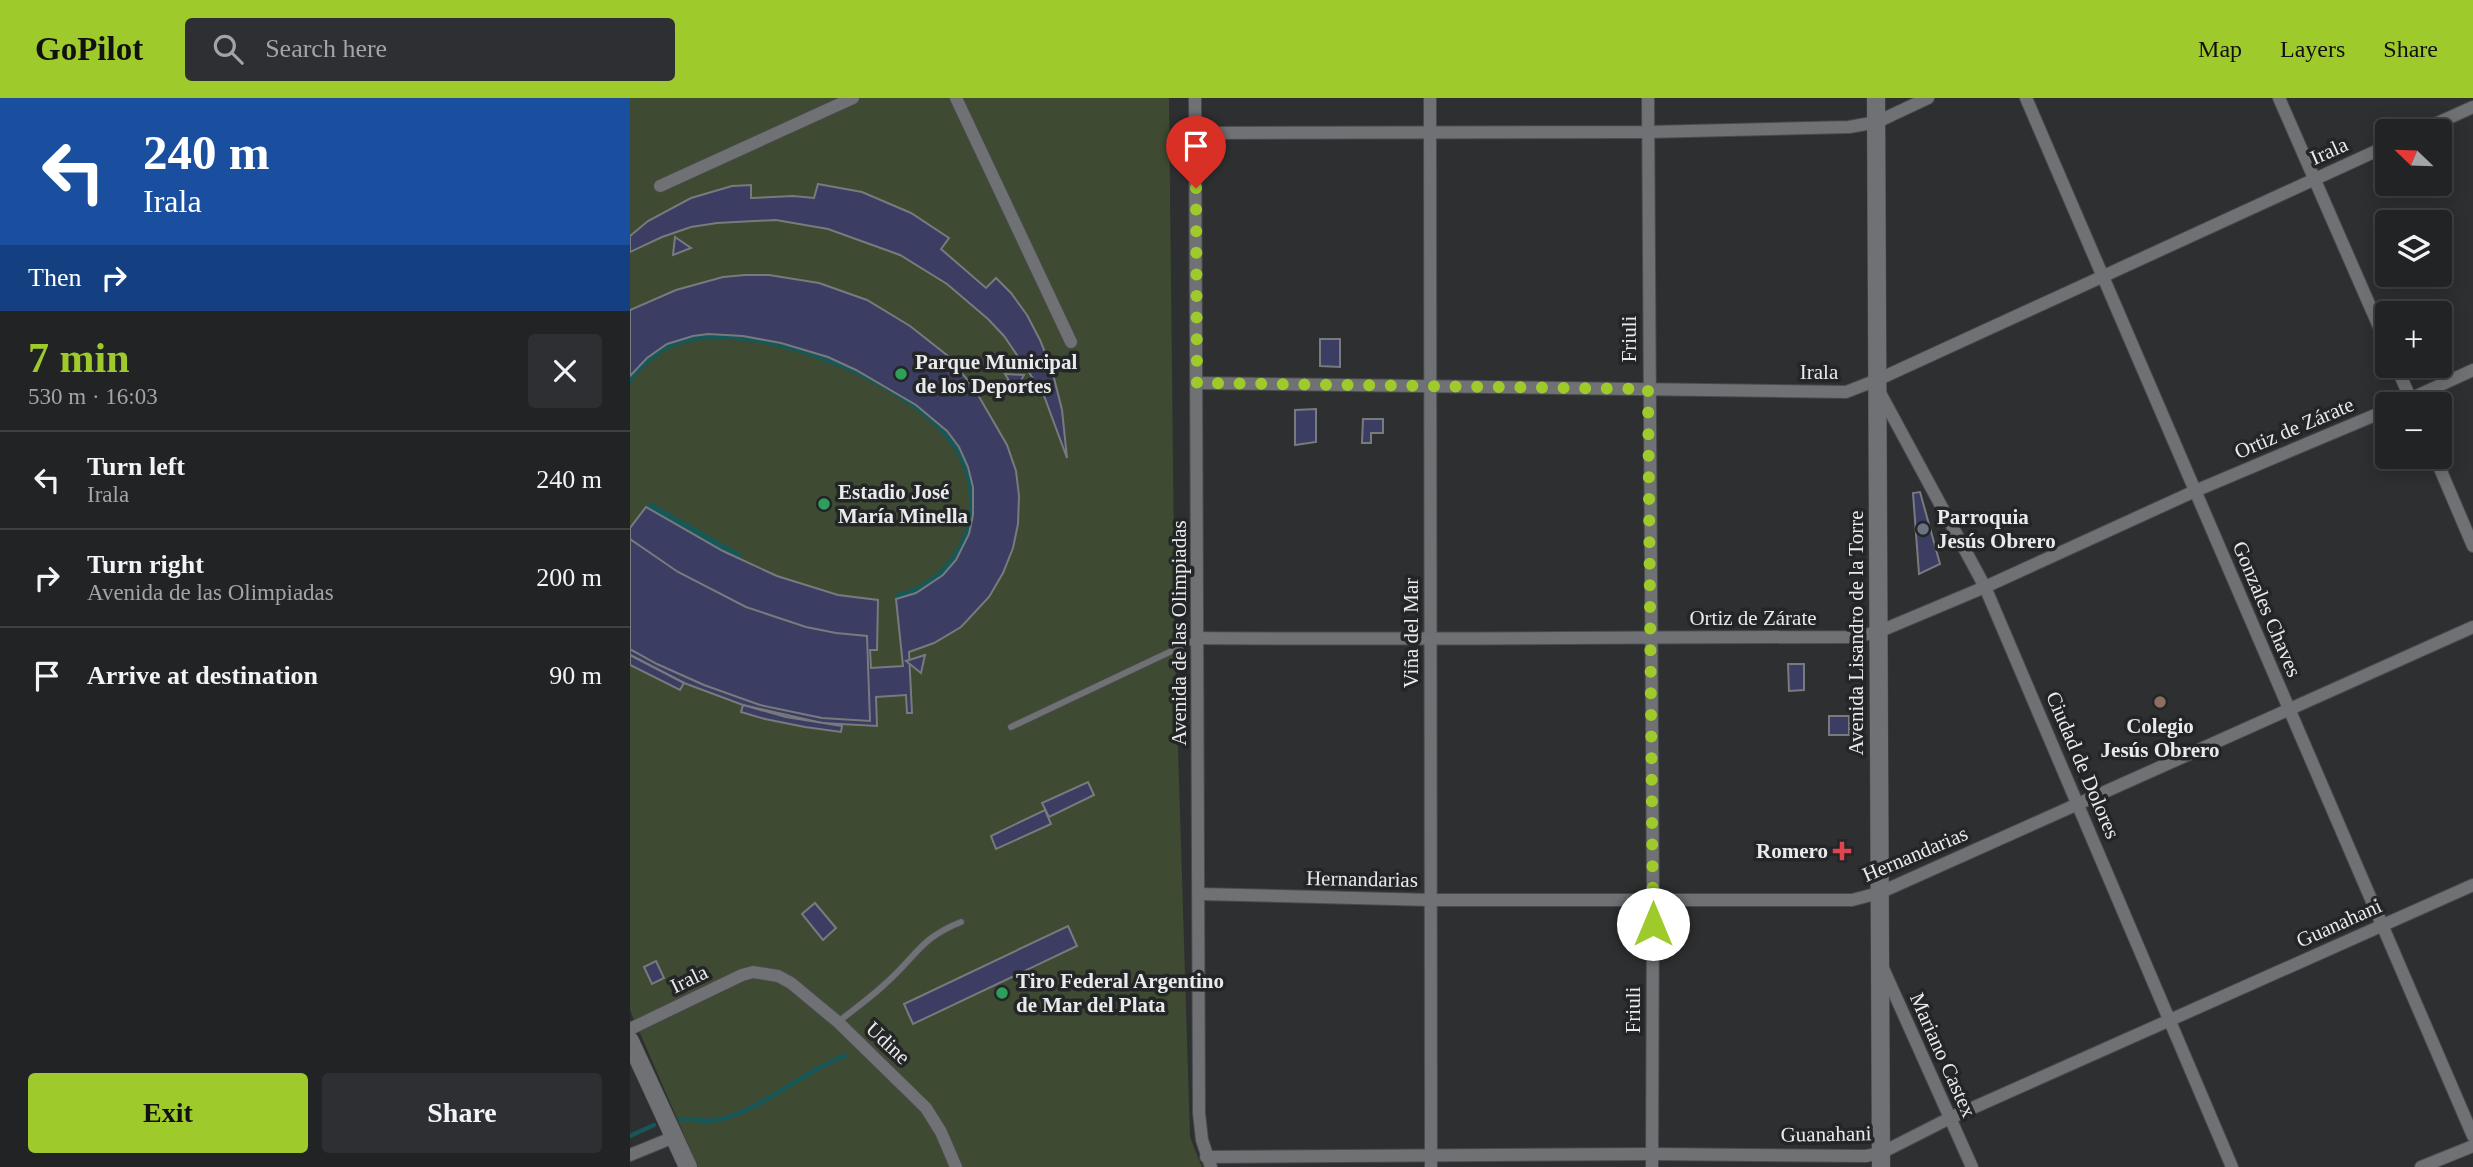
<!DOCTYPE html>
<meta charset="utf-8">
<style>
body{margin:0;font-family:"Times New Roman",serif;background:#2e2f32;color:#f1f3f6;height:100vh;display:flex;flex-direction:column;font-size:26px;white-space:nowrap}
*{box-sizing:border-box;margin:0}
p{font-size:23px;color:#a2a4a7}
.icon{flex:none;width:38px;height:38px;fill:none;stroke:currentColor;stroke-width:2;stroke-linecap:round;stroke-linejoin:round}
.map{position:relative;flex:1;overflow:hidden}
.side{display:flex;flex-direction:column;background:#222325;width:630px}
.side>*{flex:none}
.hud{background:#1a4fa0;color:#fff;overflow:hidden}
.needle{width:46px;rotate:293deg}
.controls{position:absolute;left:1745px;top:21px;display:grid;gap:14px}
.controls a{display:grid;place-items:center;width:77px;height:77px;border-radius:7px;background:#222325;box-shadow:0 4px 18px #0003,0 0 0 2px #3f4042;font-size:35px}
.pin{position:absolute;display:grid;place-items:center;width:60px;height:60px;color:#fff;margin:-72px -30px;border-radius:50% 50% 50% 0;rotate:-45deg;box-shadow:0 0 7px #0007}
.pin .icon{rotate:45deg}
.me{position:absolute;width:77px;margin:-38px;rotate:0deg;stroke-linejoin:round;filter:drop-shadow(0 0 5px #0008)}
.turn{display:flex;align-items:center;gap:24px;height:147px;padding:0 28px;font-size:32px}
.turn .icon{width:91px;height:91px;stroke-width:2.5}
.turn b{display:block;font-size:49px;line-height:60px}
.then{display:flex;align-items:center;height:66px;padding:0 28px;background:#0003;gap:14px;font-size:26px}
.round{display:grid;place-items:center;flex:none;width:74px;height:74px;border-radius:7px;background:#2e2f32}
.summary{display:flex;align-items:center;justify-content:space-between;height:119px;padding:0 28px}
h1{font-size:42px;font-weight:600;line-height:52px;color:#9fca2c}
.primary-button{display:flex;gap:14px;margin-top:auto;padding:14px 28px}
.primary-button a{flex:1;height:80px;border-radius:7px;background:#9fca2c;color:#111;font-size:28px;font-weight:600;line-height:80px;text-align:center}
.primary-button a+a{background:#2e2f32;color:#f1f3f6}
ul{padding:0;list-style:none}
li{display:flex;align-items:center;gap:21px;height:98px;padding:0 28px;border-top:2px solid #3f4042}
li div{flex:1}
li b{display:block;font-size:26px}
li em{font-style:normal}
header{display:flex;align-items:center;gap:42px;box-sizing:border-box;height:98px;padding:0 35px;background:#9fca2c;color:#111}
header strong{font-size:33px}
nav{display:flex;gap:38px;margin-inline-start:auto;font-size:24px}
.search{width:490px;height:63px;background:#2e2f32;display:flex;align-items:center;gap:18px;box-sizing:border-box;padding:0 24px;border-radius:7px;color:#a2a4a7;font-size:26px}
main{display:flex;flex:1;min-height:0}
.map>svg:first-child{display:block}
.green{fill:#3e4b32}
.water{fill:#165859}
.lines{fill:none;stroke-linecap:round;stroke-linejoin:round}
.stream{stroke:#165859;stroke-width:4.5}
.building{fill:#3b3d62;stroke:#797a7d;stroke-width:2}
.lane-casing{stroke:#484a4b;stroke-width:8}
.street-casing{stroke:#484a4b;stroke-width:14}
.secondary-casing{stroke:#484a4b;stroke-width:19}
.lane{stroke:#6f7174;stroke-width:6}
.street{stroke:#6f7174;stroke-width:12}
.secondary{stroke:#6f7174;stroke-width:18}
.route{stroke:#9fca2c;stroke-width:12;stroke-dasharray:0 21.6}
.leisure-dot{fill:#2e9e5b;stroke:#232527;stroke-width:2.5}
.worship-dot{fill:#6b7280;stroke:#232527;stroke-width:2.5}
.education-dot{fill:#8d6e63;stroke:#232527;stroke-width:2.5}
.health-dot{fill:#e0444e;stroke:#232527;stroke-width:2.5}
.labels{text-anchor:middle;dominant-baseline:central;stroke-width:7;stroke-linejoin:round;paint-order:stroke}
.street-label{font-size:21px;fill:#e9eaeb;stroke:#232527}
.poi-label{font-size:21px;font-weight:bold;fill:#e9eaeb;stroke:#232527;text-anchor:start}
</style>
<header>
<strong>GoPilot</strong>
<div class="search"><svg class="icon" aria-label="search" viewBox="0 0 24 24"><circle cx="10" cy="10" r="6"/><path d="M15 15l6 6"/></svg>Search here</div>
<nav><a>Map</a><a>Layers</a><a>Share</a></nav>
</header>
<main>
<section class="side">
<div class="hud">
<div class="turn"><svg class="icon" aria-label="left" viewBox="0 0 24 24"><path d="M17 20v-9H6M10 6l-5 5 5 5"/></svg><div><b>240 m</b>Irala</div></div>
<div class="then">Then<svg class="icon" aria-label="right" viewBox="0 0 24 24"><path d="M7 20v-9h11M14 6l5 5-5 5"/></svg></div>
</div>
<div class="summary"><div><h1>7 min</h1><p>530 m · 16:03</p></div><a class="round"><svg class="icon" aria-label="close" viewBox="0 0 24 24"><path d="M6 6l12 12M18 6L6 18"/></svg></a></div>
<ul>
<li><svg class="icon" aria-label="left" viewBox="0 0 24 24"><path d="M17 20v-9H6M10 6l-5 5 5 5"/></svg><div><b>Turn left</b><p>Irala</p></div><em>240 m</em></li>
<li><svg class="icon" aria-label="right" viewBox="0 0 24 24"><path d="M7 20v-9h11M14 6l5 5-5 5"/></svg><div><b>Turn right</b><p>Avenida de las Olimpiadas</p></div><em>200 m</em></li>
<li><svg class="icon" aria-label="arrive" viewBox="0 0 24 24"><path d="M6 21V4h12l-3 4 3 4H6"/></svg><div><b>Arrive at destination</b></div><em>90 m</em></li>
</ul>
<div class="primary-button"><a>Exit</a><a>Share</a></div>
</section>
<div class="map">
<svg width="1843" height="1069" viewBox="0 0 1843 1069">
<rect width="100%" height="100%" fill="#2d2f31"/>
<polygon class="green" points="0,0 539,0 545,552 560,1039 572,1069 68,1069 0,912"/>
<g class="water">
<path d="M78 236C174 236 395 315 334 447 321 475 296 495 266 501L265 496C295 489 319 469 332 440 343 412 341 379 325 353 286 287 138 230 64 243 38 247 14 264 0 287V278C20 253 45 239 78 236Z"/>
<polygon points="20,404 113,457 111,462 16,409"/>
</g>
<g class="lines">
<g class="stream">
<path d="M50 1021C62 1022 76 1024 88 1022 132 1012 171 974 215 958"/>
<polyline points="0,1038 24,1027"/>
</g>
</g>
<g class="building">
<polygon points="188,86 232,94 281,115 319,140 311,151 356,190 366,180 381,195 397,217 410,242 422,272 432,312 437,360 413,295 374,238 358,221 317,186 270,157 198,131 146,122 87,125 61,129 32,139 0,154 0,138 18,123 61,100 102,88 121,87 121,100 163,98 184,100"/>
<polygon points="45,139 61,150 43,157"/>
<polygon points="115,177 139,177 189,185 237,202 280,228 318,258 344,290 377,347 386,373 389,398 388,426 383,450 373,475 359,499 331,529 304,545 279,554 282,615 277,615 276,597 246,599 247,628 192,625 113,607 54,585 0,557 0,430 16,409 93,453 147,478 208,497 248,502 247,552 240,552 241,570 273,568 266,501 286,495 313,477 326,462 339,436 343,417 343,389 338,369 329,349 317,333 286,307 226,272 198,259 151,245 113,238 78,236 63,238 37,246 17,260 0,278 0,212 46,192 93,179"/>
<polygon points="690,241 710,241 710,269 690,268"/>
<polygon points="375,276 394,277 385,293"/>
<polygon points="686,311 686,344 665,347 665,312"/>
<polygon points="733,321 753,321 753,335 741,335 741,345 732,345"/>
<polygon points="1290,394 1310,466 1289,476 1283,395"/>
<polygon points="0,441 48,474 116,509 176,529 206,535 237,538 240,623 192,620 130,607 74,587 27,566 0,551"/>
<polygon points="0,557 54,585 50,592 0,567"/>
<polygon points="295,557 291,575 276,563"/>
<polygon points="1158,566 1174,566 1174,592 1159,593"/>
<polygon points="113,607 156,619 212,628 211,634 175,629 135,621 111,614"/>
<rect x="1199" y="618" width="20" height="19"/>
<polygon points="458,684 464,697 419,719 412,705"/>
<polygon points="415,712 421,726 366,751 361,738"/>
<polygon points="185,805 206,830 193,842 172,816"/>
<polygon points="438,828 447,848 283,926 274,906"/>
<polygon points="26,863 34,880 22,886 14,869"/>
</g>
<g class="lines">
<defs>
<g id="lane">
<polyline points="381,629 567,541"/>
<path d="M208 924C223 912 240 900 255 886 286 859 290 840 331 824"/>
</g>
<g id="street">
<polyline points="326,0 441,244"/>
<polyline points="565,0 569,1015 572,1042 581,1069"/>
<polyline points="800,0 801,1069"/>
<polyline points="1018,0 1023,801 1022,1069"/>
<polyline points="1396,0 1843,1038"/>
<polyline points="1649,0 1757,247"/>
<polyline points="1790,33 1843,9"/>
<polyline points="566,35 1018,34 1219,29 1247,24 1298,0"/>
<polyline points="30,88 223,0"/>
<polyline points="1766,268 1783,306"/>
<polyline points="567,285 1216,294 1247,282 1757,48"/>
<polyline points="1249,293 1355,489 1602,1069"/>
<polyline points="1769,306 1843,272"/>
<polyline points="1805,359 1843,448"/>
<path d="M568 540C787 542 1005 539 1224 539L1248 534 1355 489 1565 393 1757 312"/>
<polyline points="570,796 801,802 1222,802 1249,795 1843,529"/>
<polyline points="1252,868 1342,1069"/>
<polyline points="0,931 112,877 123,874 148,878 161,885 208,924 296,1010 311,1034 326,1069"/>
<polyline points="0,1057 44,1039"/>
<polyline points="576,1059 1022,1056 1236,1058 1251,1055 1320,1020 1843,787"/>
<polyline points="1791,1069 1843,1048"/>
</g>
<g id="secondary">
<polyline points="1246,0 1251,1069"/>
<polyline points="0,943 58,1069"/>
</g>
</defs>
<use href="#lane" class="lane-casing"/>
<use href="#street" class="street-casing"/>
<use href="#secondary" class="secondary-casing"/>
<use href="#lane" class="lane"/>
<use href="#street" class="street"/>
<use href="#secondary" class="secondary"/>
</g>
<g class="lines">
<polyline class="route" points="566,90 567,285 1018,291 1023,826"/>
</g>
<g class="leisure-dot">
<circle cx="271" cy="276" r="7"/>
<circle cx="194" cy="406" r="7"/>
<circle cx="372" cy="895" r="7"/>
</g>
<circle class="worship-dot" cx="1293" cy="431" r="7"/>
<circle class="education-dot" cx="1530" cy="604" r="7"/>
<path class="health-dot" d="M1208.5 742.5h7v7h7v7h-7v7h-7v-7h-7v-7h7z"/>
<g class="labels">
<g class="street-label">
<text transform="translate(1699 53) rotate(-24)">Irala</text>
<text transform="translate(999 241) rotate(-90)">Friuli</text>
<text x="1189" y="274">Irala</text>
<text transform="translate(1664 330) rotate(-23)">Ortiz de Zárate</text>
<text transform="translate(1637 511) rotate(67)">Gonzales Chaves</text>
<text x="1123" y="520">Ortiz de Zárate</text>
<text transform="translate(549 535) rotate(-90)">Avenida de las Olimpiadas</text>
<text transform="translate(781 535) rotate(-90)">Viña del Mar</text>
<text transform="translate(1226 535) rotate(-90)">Avenida Lisandro de la Torre</text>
<text transform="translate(1453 667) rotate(67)">Ciudad de Dolores</text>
<text transform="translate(1285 756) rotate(-23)">Hernandarias</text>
<text transform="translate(732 781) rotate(1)">Hernandarias</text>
<text transform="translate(1709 825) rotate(-24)">Guanahani</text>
<text transform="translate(59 881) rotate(-26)">Irala</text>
<text transform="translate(1003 912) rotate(-90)">Friuli</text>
<text transform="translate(258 945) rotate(43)">Udine</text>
<text transform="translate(1313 957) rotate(66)">Mariano Castex</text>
<text transform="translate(1196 1036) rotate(-1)">Guanahani</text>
</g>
<g class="poi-label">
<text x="285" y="264">Parque Municipal<tspan x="285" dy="24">de los Deportes</tspan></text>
<text x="208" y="394">Estadio José<tspan x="208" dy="24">María Minella</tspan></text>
<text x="1307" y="419">Parroquia<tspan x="1307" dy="24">Jesús Obrero</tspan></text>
<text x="1530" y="628" text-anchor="middle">Colegio<tspan x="1530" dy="24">Jesús Obrero</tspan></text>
<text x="1198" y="753" text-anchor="end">Romero</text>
<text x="386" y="883">Tiro Federal Argentino<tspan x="386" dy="24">de Mar del Plata</tspan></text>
</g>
</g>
</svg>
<div class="controls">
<a><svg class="needle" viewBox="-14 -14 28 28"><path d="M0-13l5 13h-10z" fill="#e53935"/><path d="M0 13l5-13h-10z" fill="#a2a4a7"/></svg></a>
<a><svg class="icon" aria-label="layers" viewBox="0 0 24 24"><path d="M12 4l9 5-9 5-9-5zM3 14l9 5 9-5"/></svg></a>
<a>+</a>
<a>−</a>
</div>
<div class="pin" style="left:566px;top:90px;background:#d93025"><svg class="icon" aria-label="arrive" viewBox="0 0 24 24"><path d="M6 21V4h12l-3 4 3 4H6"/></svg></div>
<svg class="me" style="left:1023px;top:826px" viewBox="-20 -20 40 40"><circle r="19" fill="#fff"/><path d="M0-13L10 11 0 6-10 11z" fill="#9fca2c"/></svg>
</div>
</main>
